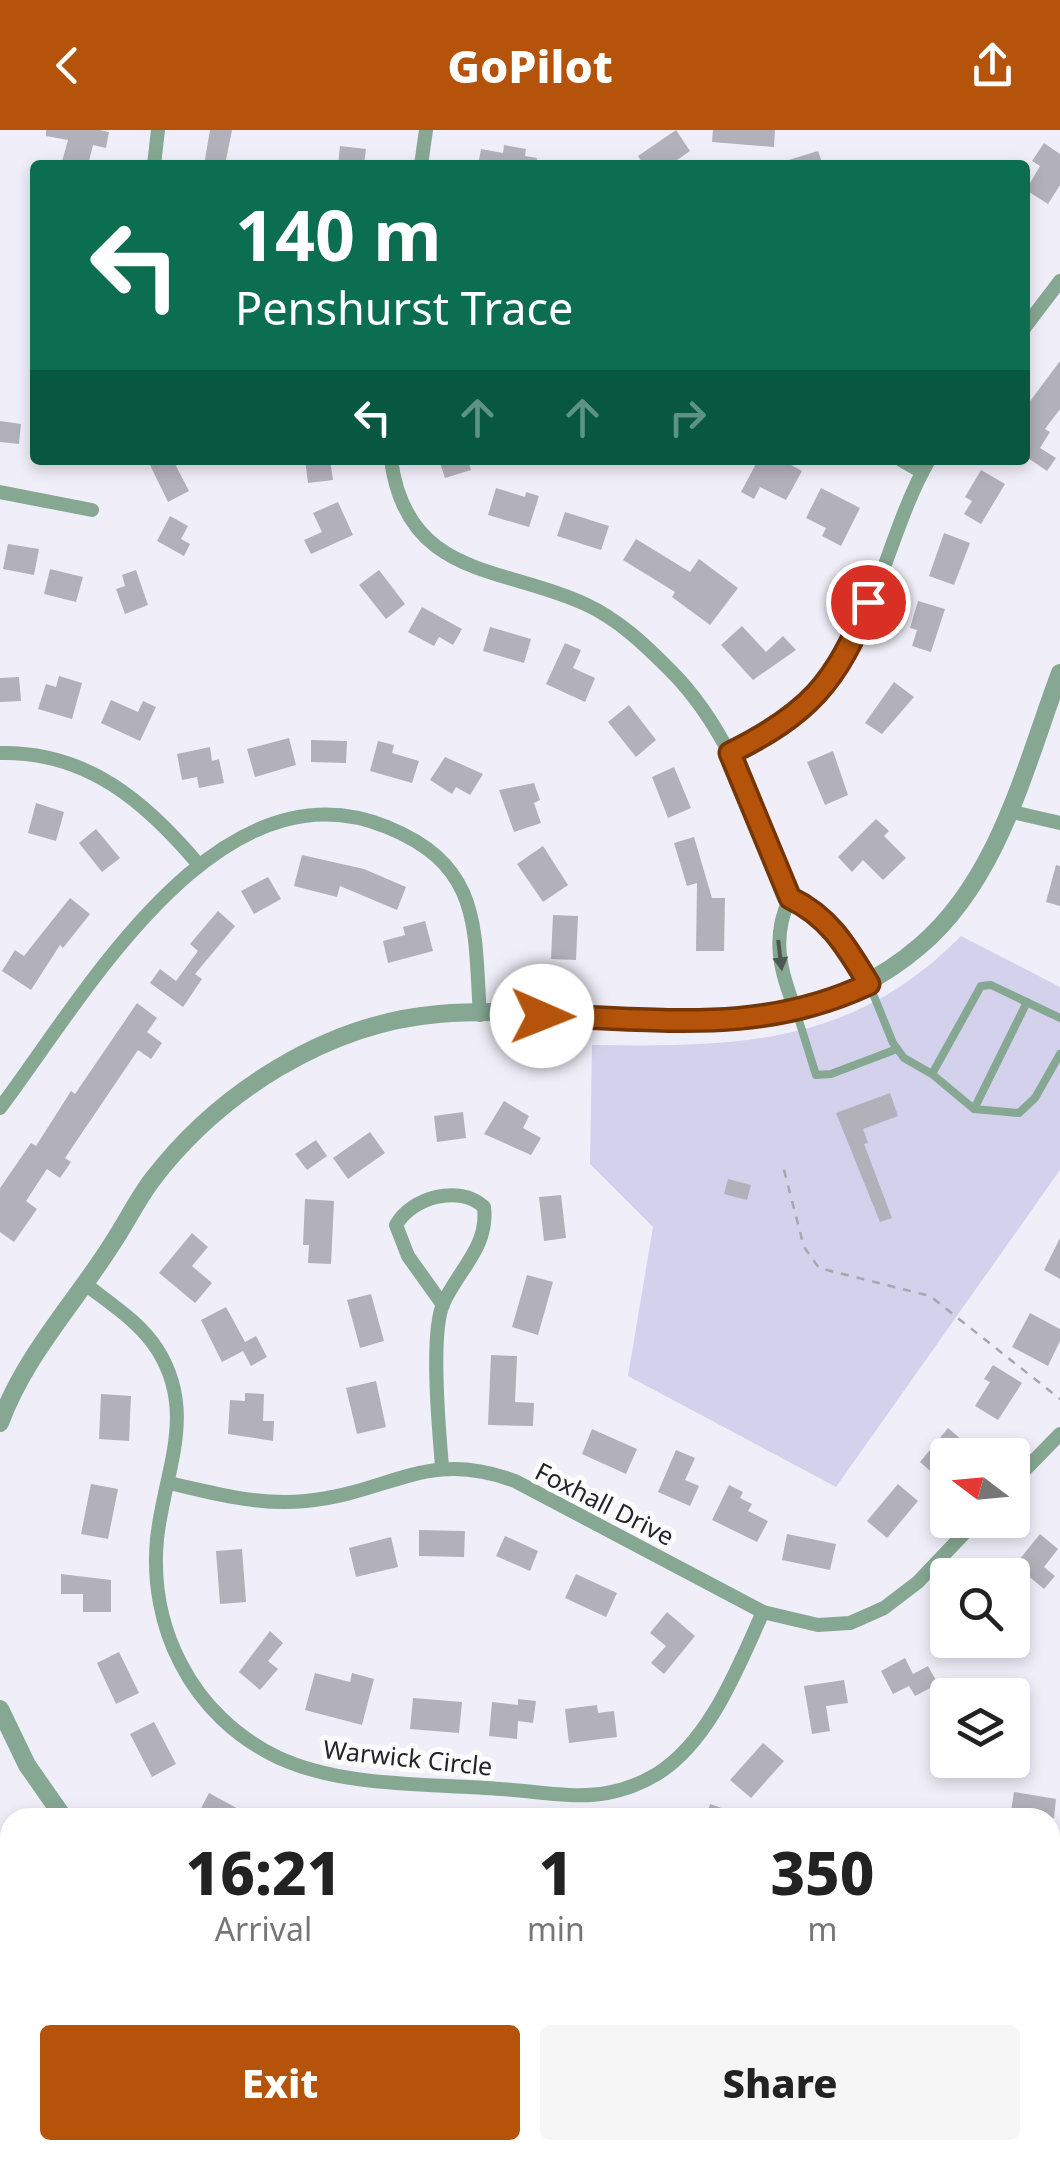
<!DOCTYPE html>
<style>
body{margin:0;font-family:"Noto Sans",sans-serif;background:#f6f6f6;color:#222;height:100vh;display:flex;flex-direction:column;font-size:38px;white-space:nowrap}
*{box-sizing:border-box;margin:0}
p{font-size:32px;color:#767676}
.icon{flex:none;width:55px;height:55px;fill:none;stroke:currentColor;stroke-width:2;stroke-linecap:round;stroke-linejoin:round}
.map{position:relative;flex:1;overflow:hidden}
.side{position:absolute;left:0px;top:1678px;width:1060px;height:352px;display:flex;flex-direction:column;background:#fff;border-radius:30px 30px 0 0;box-shadow:0 5px 15px #0003}
.side>*{flex:none}
.banner{position:absolute;left:30px;top:30px;width:1000px;height:305px;border-radius:10px;box-shadow:0 5px 15px #0003;background:#0b6e4f;color:#fff;overflow:hidden}
.needle{width:65px;rotate:286deg}
.fabs{position:absolute;left:930px;top:1308px;display:grid;gap:20px}
.fabs a{display:grid;place-items:center;width:100px;height:100px;border-radius:10px;background:#fff;box-shadow:0 5px 15px #0003;font-size:50px}
.pin{position:absolute;display:grid;place-items:center;width:85px;height:85px;color:#fff;margin:-42px;border:5px solid #fff;border-radius:50%;box-shadow:0 2px 10px #0007}
.me{position:absolute;width:110px;margin:-55px;rotate:91deg;stroke-linejoin:round;filter:drop-shadow(0 0 8px #0008)}
.turn{display:flex;align-items:center;gap:35px;height:210px;padding:0 40px;font-size:45px}
.turn .icon{width:130px;height:130px;stroke-width:2.5}
.turn b{display:block;font-size:70px;line-height:85px}
.lanes{display:flex;align-items:center;height:95px;padding:0 40px;background:#0003;justify-content:center;gap:50px;direction:ltr}
.lanes .off{opacity:.35}
.eta{display:flex;justify-content:space-evenly;align-items:center;height:170px;text-align:center}
.eta b{font-size:60px;font-weight:800;line-height:70px}
.cta{display:flex;gap:20px;margin-top:auto;padding:20px 40px}
.cta a{flex:1;height:115px;border-radius:10px;background:#b45309;color:#fff;font-size:40px;font-weight:800;line-height:115px;text-align:center}
.cta a+a{background:#f6f6f6;color:#222}
header{display:flex;justify-content:space-between;align-items:center;height:130px;padding:0 40px;background:#b45309;color:#fff;font-size:45px;font-weight:800}
.map>svg:first-child{display:block}
.green{fill:#d3d1eb}
.lines{fill:none;stroke-linecap:round;stroke-linejoin:round}
.stream{stroke:#a19ebf;stroke-width:5}
.building{fill:#b2b1ba}
.path{stroke:#a7a6ae;stroke-width:2.5;stroke-dasharray:8 8;stroke-linecap:butt}
.service{stroke:#86a893;stroke-width:8}
.minor{stroke:#86a893;stroke-width:14}
.tertiary{stroke:#86a893;stroke-width:18}
.oneway{fill:#4b5852}
.route-casing{stroke:#753606;stroke-width:25}
.route{stroke:#b45309;stroke-width:18}
.labels{text-anchor:middle;dominant-baseline:central;stroke-width:10;stroke-linejoin:round;paint-order:stroke}
.street-label{font-size:25px;fill:#242327;stroke:#fdfdfd}
</style>
<header><svg class="icon" aria-label="back" viewBox="0 0 24 24"><path d="M15 5l-7 7 7 7"/></svg>GoPilot<svg class="icon" aria-label="share" viewBox="0 0 24 24"><path d="M12 15V3M7 8l5-5 5 5M5 13v7h14v-7"/></svg></header>
<div class="map">
<svg width="1060" height="2029" viewBox="0 0 1060 2029">
<rect width="100%" height="100%" fill="#f0eff9"/>
<path class="green" d="M961 806 1060 857V1040L836 1357 628 1246 653 1097 590 1034 592 915C737 917 853 916 961 806Z"/>
<g class="lines">
<polyline class="stream" points="139,2029 142,2020"/>
</g>
<g class="building">
<polygon points="46,0 99,0 109,2 106,18 93,15 88,35 61,35 68,10 46,6"/>
<polygon points="210,0 232,0 225,35 204,35"/>
<polygon points="676,0 690,21 670,35 644,35 638,26"/>
<polygon points="713,0 775,0 774,17 712,12"/>
<polygon points="1044,13 1060,24 1060,55 1048,74 1026,60 1040,36 1032,31"/>
<polygon points="504,15 526,19 525,26 537,28 536,35 478,35 481,19 503,23"/>
<polygon points="340,16 366,19 364,35 338,35"/>
<polygon points="818,21 823,35 783,35 782,32"/>
<polygon points="1060,231 1060,279 1045,299 1050,302 1040,318 1056,328 1047,341 1025,326 1025,278"/>
<polygon points="0,291 21,294 19,314 0,312"/>
<polygon points="160,330 173,330 189,361 168,372 150,335"/>
<polygon points="305,330 330,330 333,350 308,353"/>
<polygon points="439,330 468,330 471,340 445,348"/>
<polygon points="758,330 782,330 802,341 786,370 760,357 754,369 741,362"/>
<polygon points="981,340 1005,354 981,394 964,384 972,371 965,367"/>
<polygon points="496,358 525,367 526,362 539,366 529,397 488,385"/>
<polygon points="821,358 860,378 841,416 822,406 826,398 806,388"/>
<polygon points="338,372 353,405 311,424 304,410 322,402 313,383"/>
<polygon points="565,382 609,396 601,420 557,406"/>
<polygon points="170,386 188,396 181,409 190,414 184,426 157,411"/>
<polygon points="944,403 970,413 954,455 929,446"/>
<polygon points="636,409 690,442 699,429 738,458 710,495 672,467 675,462 623,430"/>
<polygon points="8,414 39,419 34,445 3,439"/>
<polygon points="50,439 83,447 76,472 44,464"/>
<polygon points="136,440 148,475 125,484 116,459 125,456 122,445"/>
<polygon points="379,440 405,474 386,489 359,455"/>
<polygon points="918,471 945,479 931,522 912,516 917,500 910,498"/>
<polygon points="422,477 462,499 453,515 439,507 434,516 408,502"/>
<polygon points="742,496 766,522 783,506 796,520 753,550 721,515"/>
<polygon points="490,497 531,509 524,533 483,521"/>
<polygon points="565,513 581,520 573,538 595,548 585,572 546,554"/>
<polygon points="59,546 82,553 72,589 38,579 46,554 56,557"/>
<polygon points="19,547 21,571 0,572 0,548"/>
<polygon points="894,552 914,567 882,604 865,593"/>
<polygon points="111,570 138,582 143,571 156,577 140,611 101,593"/>
<polygon points="629,575 656,610 636,627 608,592"/>
<polygon points="289,608 296,635 255,647 247,619"/>
<polygon points="311,610 347,611 346,633 311,632"/>
<polygon points="378,611 394,615 392,623 419,631 412,653 370,641"/>
<polygon points="210,617 212,631 219,629 224,653 199,658 197,647 182,650 177,624"/>
<polygon points="833,621 848,665 825,675 807,632"/>
<polygon points="445,627 483,644 470,665 456,657 452,664 430,650"/>
<polygon points="674,637 691,678 668,688 652,647"/>
<polygon points="534,653 540,670 534,673 541,693 514,702 499,660"/>
<polygon points="36,673 64,682 56,711 28,703"/>
<polygon points="876,689 889,701 884,706 906,728 883,750 863,730 852,742 838,727"/>
<polygon points="96,699 120,728 102,742 79,713"/>
<polygon points="694,707 712,768 725,768 724,821 696,821 697,753 687,756 674,713"/>
<polygon points="543,716 568,755 543,772 517,734"/>
<polygon points="302,725 364,739 406,757 397,780 340,756 337,767 294,756"/>
<polygon points="1056,735 1060,736 1060,776 1046,772"/>
<polygon points="268,747 281,769 254,784 241,761"/>
<polygon points="70,768 90,784 63,818 60,815 31,860 2,841 15,820 24,826"/>
<polygon points="218,781 235,796 195,844 202,849 183,877 150,853 160,839 176,851 198,821 190,814"/>
<polygon points="553,785 578,786 576,830 551,829"/>
<polygon points="425,791 433,821 388,833 383,811 405,805 403,797"/>
<polygon points="137,873 157,888 147,902 162,913 151,929 138,920 65,1028 71,1032 60,1048 47,1039 26,1071 37,1079 14,1112 0,1102 0,1058 31,1013 36,1016 71,961 75,964"/>
<polygon points="890,963 898,986 863,999 868,1013 864,1014 892,1088 880,1092 836,983"/>
<polygon points="504,971 529,986 523,998 541,1008 531,1025 484,1004"/>
<polygon points="463,982 466,1008 437,1012 434,986"/>
<polygon points="370,1002 385,1023 348,1049 333,1028"/>
<polygon points="316,1010 327,1026 307,1040 295,1024"/>
<polygon points="728,1049 751,1055 747,1070 724,1064"/>
<polygon points="561,1065 566,1108 544,1111 539,1067"/>
<polygon points="305,1069 334,1071 331,1134 308,1133 309,1115 303,1115"/>
<polygon points="192,1103 208,1117 192,1136 212,1153 195,1173 159,1143"/>
<polygon points="1060,1108 1060,1149 1044,1140"/>
<polygon points="527,1145 553,1152 538,1205 512,1197"/>
<polygon points="371,1164 384,1211 360,1218 347,1170"/>
<polygon points="226,1177 245,1212 256,1206 267,1227 251,1236 243,1221 222,1232 201,1190"/>
<polygon points="1030,1183 1060,1199 1060,1211 1048,1236 1012,1217"/>
<polygon points="491,1225 517,1226 515,1272 534,1273 533,1296 488,1295"/>
<polygon points="993,1235 1022,1253 998,1290 975,1276 990,1252 984,1249"/>
<polygon points="376,1251 386,1297 357,1304 346,1258"/>
<polygon points="245,1263 264,1264 263,1291 274,1291 273,1311 228,1304 230,1270 245,1271"/>
<polygon points="101,1264 131,1266 129,1311 99,1309"/>
<polygon points="948,1298 970,1317 964,1325 948,1325 948,1344 942,1351 920,1332"/>
<polygon points="592,1299 637,1319 626,1344 582,1324"/>
<polygon points="676,1320 695,1328 685,1350 699,1356 690,1376 658,1362"/>
<polygon points="91,1354 118,1359 108,1409 81,1404"/>
<polygon points="898,1354 918,1371 887,1408 867,1391"/>
<polygon points="729,1355 743,1362 740,1368 752,1374 748,1381 768,1391 757,1412 712,1390"/>
<polygon points="419,1400 465,1401 464,1427 419,1426"/>
<polygon points="787,1404 836,1414 830,1440 782,1430"/>
<polygon points="1040,1404 1058,1419 1044,1437 1055,1446 1044,1459 1015,1435"/>
<polygon points="505,1406 538,1421 530,1441 496,1426"/>
<polygon points="391,1407 398,1437 356,1447 349,1418"/>
<polygon points="242,1419 246,1472 220,1474 216,1421"/>
<polygon points="61,1444 111,1450 111,1482 83,1482 83,1464 61,1464"/>
<polygon points="576,1444 617,1463 606,1487 565,1468"/>
<polygon points="667,1482 695,1506 664,1544 651,1533 666,1516 650,1503"/>
<polygon points="270,1501 283,1513 268,1531 278,1539 260,1560 239,1542"/>
<polygon points="119,1522 139,1563 116,1574 97,1533"/>
<polygon points="905,1528 913,1544 928,1536 938,1554 915,1566 909,1556 893,1564 881,1541"/>
<polygon points="315,1543 350,1552 352,1543 374,1549 362,1595 305,1580"/>
<polygon points="844,1550 848,1573 826,1576 830,1601 812,1604 804,1556"/>
<polygon points="413,1568 462,1572 459,1603 410,1599"/>
<polygon points="518,1569 536,1571 533,1593 518,1591 517,1609 489,1606 492,1572 518,1575"/>
<polygon points="597,1575 598,1583 614,1581 617,1607 569,1613 565,1579"/>
<polygon points="154,1592 176,1634 152,1647 130,1604"/>
<polygon points="763,1613 784,1631 751,1668 730,1650"/>
<polygon points="1014,1662 1056,1669 1054,1688 1010,1688"/>
<polygon points="209,1663 255,1688 196,1688"/>
<polygon points="710,1674 744,1686 744,1688 706,1688"/>
</g>
<g class="lines">
<polyline class="path" points="784,1040 804,1117 819,1138 930,1166 1060,1269"/>
<g class="service">
<polyline points="869,854 893,913 904,928 932,944 981,856 991,855 1060,888"/>
<polyline points="796,881 816,945 831,944 897,919"/>
<polyline points="932,944 974,979 1027,872"/>
<polyline points="974,979 1019,983 1035,968 1060,924"/>
</g>
<g class="minor">
<polyline points="154,35 158,0"/>
<polyline points="421,35 426,0"/>
<polyline points="1025,197 1060,151"/>
<path d="M391 330C407 449 504 436 585 474 618 489 644 514 669 539 732 601 758 689 790 768 830 787 847 818 869 854"/>
<polyline points="901,330 922,342"/>
<polyline points="0,362 92,380"/>
<path d="M0 623C87 621 146 672 199 735"/>
<path d="M731 623C761 608 791 593 815 568 873 509 887 402 929 330"/>
<polyline points="1008,681 1060,693"/>
<path d="M790 768C771 807 780 842 796 881"/>
<path d="M0 978C84 867 217 627 387 697 483 736 474 799 480 885"/>
<path d="M84 1153C109 1173 139 1191 157 1219 198 1283 164 1342 157 1409 153 1452 161 1496 181 1534 202 1575 236 1607 277 1627 343 1658 430 1653 501 1659 535 1661 573 1669 607 1663 624 1660 642 1653 657 1644 710 1611 738 1537 763 1482"/>
<path d="M442 1336C439 1301 430 1205 443 1174 458 1140 489 1117 484 1077 459 1054 412 1067 396 1095L408 1126 443 1175"/>
<path d="M169 1353C214 1363 259 1376 306 1371 390 1363 426 1318 515 1351L763 1482 818 1495 850 1493 884 1478 918 1452 977 1390"/>
<polyline points="1012,1353 1060,1304"/>
<polyline points="268,2029 272,2020"/>
</g>
<g class="tertiary">
<path d="M0 1293C25 1225 74 1174 112 1114 126 1093 137 1070 152 1050 219 962 328 893 439 884 503 879 572 885 636 889 741 894 836 888 920 816 999 749 1025 636 1060 543"/>
<polyline points="0,1579 27,1635 64,1688"/>
<polyline points="1050,2007 1060,2004"/>
</g>
</g>
<defs><path id="oneway-solid" d="M-6-.8H1V-3.2L6.5 0L1 3.2V.8H-6Z" transform="scale(2.5)"/></defs>
<use class="oneway" href="#oneway-solid" transform="translate(780 825) rotate(83)"/>
<g class="lines">
<defs>
<path id="route" d="M542 886C659 888 759 906 869 854 847 818 830 787 790 768L730 623C807 585 838 552 868 472"/>
</defs>
<use href="#route" class="route-casing"/>
<use href="#route" class="route"/>
</g>
<g class="labels">
<g class="street-label">
<text transform="translate(605 1373) rotate(27)">Foxhall Drive</text>
<text transform="translate(408 1627) rotate(6)">Warwick Circle</text>
</g>
</g>
</svg>
<div class="fabs">
<a><svg class="needle" viewBox="-14 -14 28 28"><path d="M0-13l5 13h-10z" fill="#e53935"/><path d="M0 13l5-13h-10z" fill="#767676"/></svg></a>
<a><svg class="icon" aria-label="search" viewBox="0 0 24 24"><circle cx="10" cy="10" r="6"/><path d="M15 15l6 6"/></svg></a>
<a><svg class="icon" aria-label="layers" viewBox="0 0 24 24"><path d="M12 4l9 5-9 5-9-5zM3 14l9 5 9-5"/></svg></a>
</div>
<div class="pin" style="left:868px;top:472px;background:#d93025"><svg class="icon" aria-label="arrive" viewBox="0 0 24 24"><path d="M6 21V4h12l-3 4 3 4H6"/></svg></div>
<svg class="me" style="left:542px;top:886px" viewBox="-20 -20 40 40"><circle r="19" fill="#fff"/><path d="M0-13L10 11 0 6-10 11z" fill="#b45309"/></svg>
<div class="banner">
<div class="turn"><svg class="icon" aria-label="left" viewBox="0 0 24 24"><path d="M17 20v-9H6M10 6l-5 5 5 5"/></svg><div><b>140 m</b>Penshurst Trace</div></div>
<div class="lanes"><svg class="icon" aria-label="left" viewBox="0 0 24 24"><path d="M17 20v-9H6M10 6l-5 5 5 5"/></svg><svg class="icon off" aria-label="ahead" viewBox="0 0 24 24"><path d="M12 20V5M6 11l6-6 6 6"/></svg><svg class="icon off" aria-label="ahead" viewBox="0 0 24 24"><path d="M12 20V5M6 11l6-6 6 6"/></svg><svg class="icon off" aria-label="right" viewBox="0 0 24 24"><path d="M7 20v-9h11M14 6l5 5-5 5"/></svg></div>
</div>
<section class="side">
<div class="eta">
<div><b>16:21</b><p>Arrival</p></div>
<div><b>1</b><p>min</p></div>
<div><b>350</b><p>m</p></div>
</div>
<div class="cta"><a>Exit</a><a>Share</a></div>
</section>
</div>
